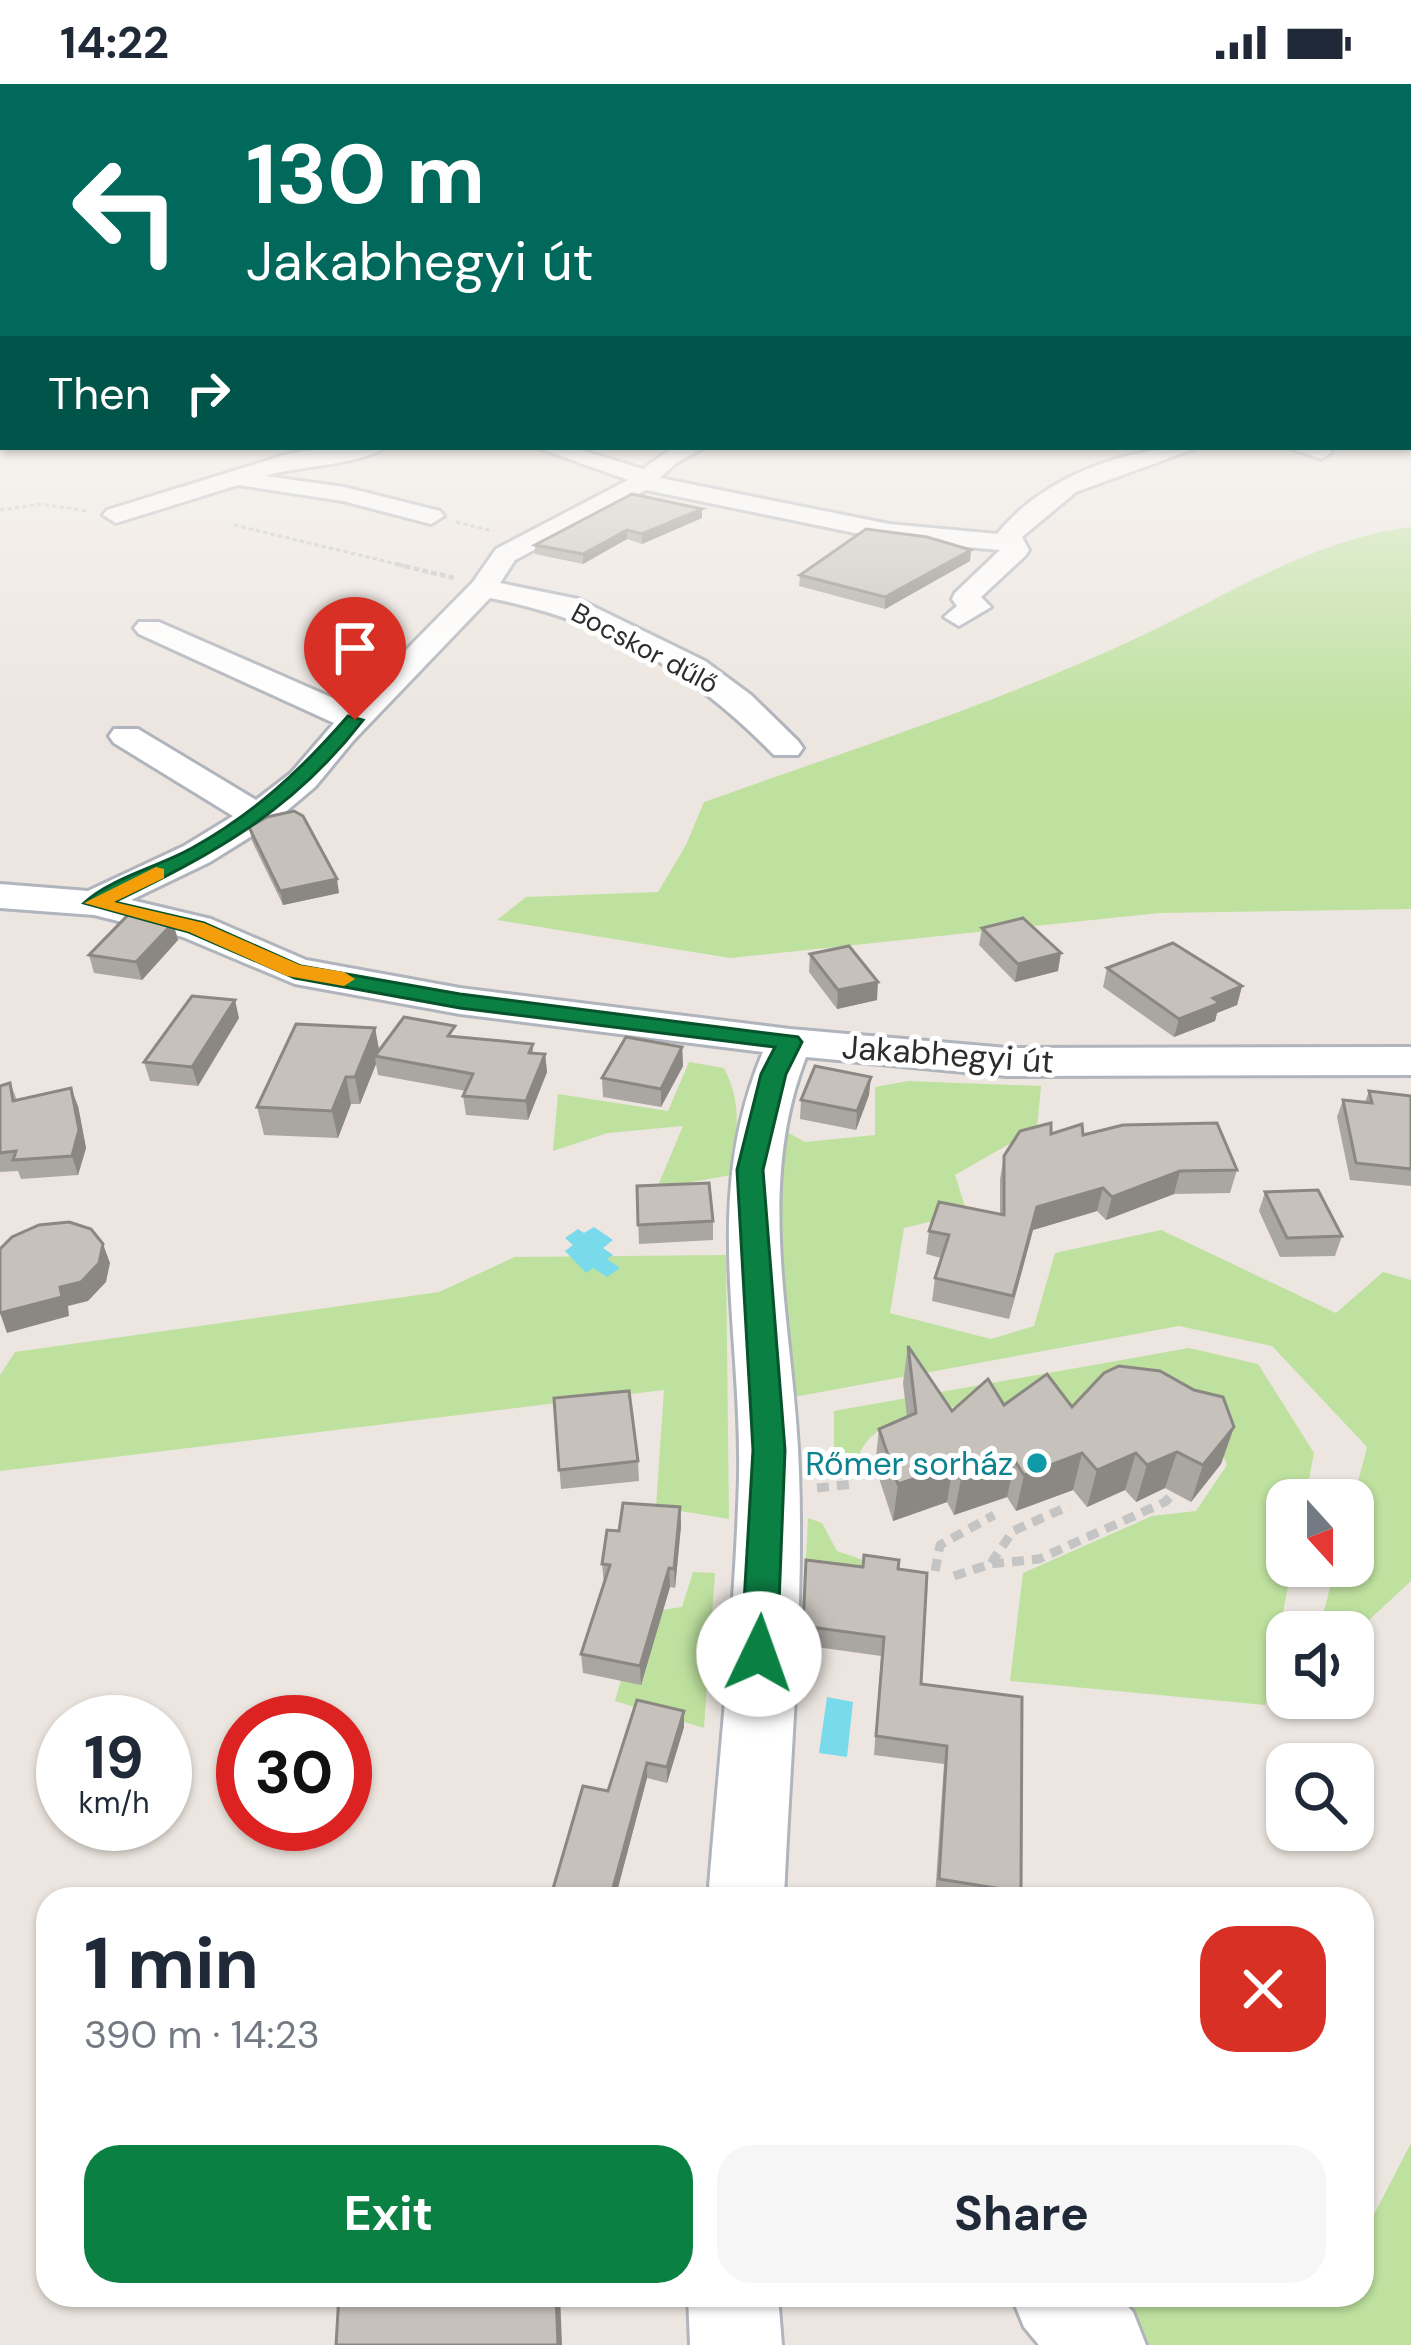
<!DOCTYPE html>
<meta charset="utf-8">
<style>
body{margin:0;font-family:"DM Sans",sans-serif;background:#f6f6f7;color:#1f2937;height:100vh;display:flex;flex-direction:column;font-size:45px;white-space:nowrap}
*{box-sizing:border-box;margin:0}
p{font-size:39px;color:#747a83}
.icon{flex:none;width:66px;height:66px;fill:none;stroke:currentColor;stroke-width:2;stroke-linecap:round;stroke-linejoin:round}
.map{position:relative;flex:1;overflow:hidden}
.panel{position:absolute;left:36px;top:1803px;width:1338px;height:420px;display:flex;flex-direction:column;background:#fff;border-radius:36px;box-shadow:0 3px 9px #0004}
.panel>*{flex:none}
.hud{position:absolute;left:0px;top:0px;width:1413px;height:366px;box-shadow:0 3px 9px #0004;background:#00695c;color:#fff;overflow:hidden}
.needle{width:78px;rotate:159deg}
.controls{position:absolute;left:1266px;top:1395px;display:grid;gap:24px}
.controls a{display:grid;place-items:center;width:108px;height:108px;border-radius:24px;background:#fff;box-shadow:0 3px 9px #0004;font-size:60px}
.speed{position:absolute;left:36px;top:1611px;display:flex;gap:24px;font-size:60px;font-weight:700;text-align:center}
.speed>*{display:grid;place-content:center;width:156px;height:156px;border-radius:50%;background:#fff;box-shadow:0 3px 9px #0004;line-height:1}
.speed small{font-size:30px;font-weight:400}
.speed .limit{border:18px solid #d22;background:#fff;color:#111}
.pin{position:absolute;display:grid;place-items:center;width:102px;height:102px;color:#fff;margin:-123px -51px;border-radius:50% 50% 50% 0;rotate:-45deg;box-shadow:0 0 12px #0007}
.pin .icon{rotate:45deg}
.me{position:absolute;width:132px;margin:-66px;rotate:3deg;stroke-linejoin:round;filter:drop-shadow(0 0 9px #0008)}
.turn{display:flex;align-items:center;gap:42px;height:252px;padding:0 48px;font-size:54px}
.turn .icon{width:156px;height:156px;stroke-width:2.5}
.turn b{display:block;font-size:84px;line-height:102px}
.then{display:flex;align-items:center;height:114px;padding:0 48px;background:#0003;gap:24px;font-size:45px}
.round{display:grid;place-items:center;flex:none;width:126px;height:126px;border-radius:36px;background:#f6f6f7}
.overview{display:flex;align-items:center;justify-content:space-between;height:204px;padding:0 48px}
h1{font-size:72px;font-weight:700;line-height:90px}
.action{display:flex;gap:24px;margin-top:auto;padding:24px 48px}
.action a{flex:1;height:138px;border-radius:36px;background:#0b8043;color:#fff;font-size:48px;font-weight:700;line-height:138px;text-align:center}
.action a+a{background:#f6f6f7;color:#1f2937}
.status{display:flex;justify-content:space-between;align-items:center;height:84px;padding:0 60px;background:#fff;direction:ltr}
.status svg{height:33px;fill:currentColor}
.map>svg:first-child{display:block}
.green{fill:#bee19f}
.water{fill:#78daea}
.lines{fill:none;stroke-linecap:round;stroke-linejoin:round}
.minor-casing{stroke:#b0b4bc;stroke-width:6}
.path-far2{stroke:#c4c4c4;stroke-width:3;stroke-dasharray:4.5 3;stroke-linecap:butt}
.path-far1{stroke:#c4c4c4;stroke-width:4.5;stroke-dasharray:6 3;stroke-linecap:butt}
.path{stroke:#c4c4c4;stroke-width:9;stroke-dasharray:12 8;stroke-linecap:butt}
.minor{fill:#fff;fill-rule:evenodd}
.wall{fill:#aaa6a1}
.shaded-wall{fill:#8b8783}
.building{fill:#c6c1bb;stroke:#8b8783;stroke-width:3}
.route{fill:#0b8043;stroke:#07532c;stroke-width:3}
.slow{fill:#f59e0b}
.culture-dot{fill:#0f9aa8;stroke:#fff;stroke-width:4.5}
.labels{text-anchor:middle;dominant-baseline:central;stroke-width:10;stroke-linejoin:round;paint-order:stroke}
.far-street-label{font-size:27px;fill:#2d2d2d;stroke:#fff}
.street-label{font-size:33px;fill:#2d2d2d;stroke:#fff}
.culture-label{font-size:33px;fill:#0d838f;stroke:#fff;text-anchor:end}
</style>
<div class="status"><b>14:22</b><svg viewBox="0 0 49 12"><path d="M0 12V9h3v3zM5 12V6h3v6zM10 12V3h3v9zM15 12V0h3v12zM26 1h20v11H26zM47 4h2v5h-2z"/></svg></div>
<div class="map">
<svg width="1411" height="2261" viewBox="0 0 1411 2261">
<rect width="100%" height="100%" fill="#ede6e0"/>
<g class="green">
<path d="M1411 443V825L1159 829 730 874 497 836 526 813 658 808 686 761 704 718C850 666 1001 618 1141 552 1230 510 1312 456 1411 443Z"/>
<path d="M689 978 724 984C743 1020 737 1053 731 1091L657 1104 683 1042 608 1049 553 1067 558 1010 668 1027Z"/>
<polygon points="908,997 1041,1002 1037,1044 955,1091 967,1129 904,1144 890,1229 991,1255 1034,1242 1055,1169 1161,1146 1336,1229 1383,1188 1411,1196 1411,1497 1353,1551 1329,1548 1320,1541 1336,1482 1353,1482 1353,1417 1367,1363 1272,1262 1179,1242 783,1315 769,1038 805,1058 875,1051 875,1003"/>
<polygon points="726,1171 729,1435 656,1423 664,1306 0,1387 0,1291 15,1268 439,1208 515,1173"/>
<path d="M1189 1264 1258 1280 1314 1369 1305 1416H1287V1482H1292L1265 1621 1010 1597 1023 1489 1152 1432 1196 1427 1227 1381 1213 1344C1130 1331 942 1294 872 1352 861 1361 855 1380 851 1393L834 1385V1327Z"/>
<polygon points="808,1434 822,1439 837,1467 892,1486 923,1491 928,1507 863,1486 805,1491"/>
<polygon points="693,1488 715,1489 704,1644 615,1617 640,1529 682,1523"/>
<polygon points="1411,2059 1411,2261 1142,2261 1109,2211 1362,2211 1362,2144 1367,2144"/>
</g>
<g class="water">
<polygon points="594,1143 613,1156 603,1164 613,1171 607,1175 620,1184 607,1193 593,1184 586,1189 565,1167 573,1161 565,1154 578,1145 584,1149"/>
<polygon points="827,1613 853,1618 847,1673 819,1669"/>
</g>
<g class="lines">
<defs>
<g id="minor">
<path d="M329 363H385C364 380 297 382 265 392L344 403 440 427 444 432 431 440 343 417 238 401 116 439 103 431 107 426 288 370Z"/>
<path d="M536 363H571L643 385 674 363H705L676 379 660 394 889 440 997 450C1044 392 1126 363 1199 363L1076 408 1022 453 1029 466 1025 472 981 513 991 523 959 542 944 533 957 522 952 515 955 509 1000 466 889 456 646 406 515 476 500 499 578 515 705 577 751 611 798 657 803 664 798 671H774C691 586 606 537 490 514L353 657 315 703 271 740 210 778 131 816 211 835 306 876 460 904 790 945 1007 964 1411 963V991L1007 992 806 973C753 1109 795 1247 799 1387 804 1529 790 1673 784 1815H708C719 1675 735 1534 739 1394 742 1244 702 1112 763 968L460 930 295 900 183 853 94 831 0 824V800L88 807 184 762 233 732 114 659 109 652 114 645H138L256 716 291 689 334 639 139 550 134 544 139 538H159L351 622 473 498 496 465 628 396Z"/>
<polygon points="1286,363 1329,363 1332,368 1321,375"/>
<polygon points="688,2211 778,2211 782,2261 690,2261"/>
<polygon points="1011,2211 1117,2211 1133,2228 1146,2261 1039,2261 1024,2243"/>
</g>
</defs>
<use href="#minor" class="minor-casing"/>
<g class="path-far2">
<polyline points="0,426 41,420 87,427"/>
<polyline points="456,438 493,447"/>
<polyline points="234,441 409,483"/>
</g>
<polyline class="path-far1" points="396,480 454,494"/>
<g class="path">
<polyline points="817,1404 853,1400"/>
<polyline points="991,1479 1013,1447 1069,1422"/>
<polyline points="935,1487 940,1461 994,1431"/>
<polyline points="954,1492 991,1480 1039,1475 1165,1418 1174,1409"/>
</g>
<use href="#minor" class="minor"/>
</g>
<g class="wall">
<polygon points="702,434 642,460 627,455 583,480 535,470 535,461"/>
<polygon points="971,466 970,477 885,525 799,502 800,491"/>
<polygon points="249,743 339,809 283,821 252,757"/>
<polygon points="173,839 178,856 142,896 94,889 89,871"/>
<polygon points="982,844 1058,887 1015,898 979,861"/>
<polygon points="810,870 877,916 837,925 809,888"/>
<polygon points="1107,884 1242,902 1237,921 1217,929 1215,937 1174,953 1103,903"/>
<polygon points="239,934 198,1002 150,997 144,978"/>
<polygon points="375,944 379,966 456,953 533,960 533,969 545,970 547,988 528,1036 466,1031 463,1012 466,1007 378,991 376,980 360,1020 351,1020 338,1054 264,1051 257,1023"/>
<polygon points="682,963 683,982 661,1023 603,1013 602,994"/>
<polygon points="10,999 17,1016 78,1022 86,1064 78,1091 21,1095 18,1087 0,1088 0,1002"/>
<polygon points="1369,1007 1411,1012 1411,1102 1350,1096 1337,1033 1343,1016 1365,1018"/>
<polygon points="869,1011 856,1046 800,1035 801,1016"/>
<polygon points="1051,1050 1083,1051 1237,1086 1230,1109 1174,1110 1106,1136 1097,1127 1033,1146 1009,1235 932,1217 935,1194 941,1174 926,1170 929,1147 1000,1130 1000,1095 1004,1072"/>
<polygon points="637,1102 713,1137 713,1156 639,1160"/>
<polygon points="1265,1108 1342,1152 1335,1172 1280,1173 1259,1127"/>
<polygon points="908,1262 952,1327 1004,1321 1072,1323 1234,1343 1221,1380 1191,1418 1165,1404 1136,1418 1125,1406 1087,1423 1073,1406 1016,1427 1007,1413 954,1431 947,1418 893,1437 875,1382 879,1345 907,1333 903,1299"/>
<polygon points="554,1314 638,1377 639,1397 561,1405"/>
<polygon points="680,1423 681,1442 675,1504 670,1503 641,1601 583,1589 581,1570 604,1500 602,1480 619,1447"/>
<polygon points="806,1476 863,1483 898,1485 921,1600 1021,1808 1019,1815 954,1815 935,1812 944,1680 874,1671 881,1572 802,1561"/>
<polygon points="684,1627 684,1643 667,1699 647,1694 615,1815 550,1815 608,1707"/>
</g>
<g class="shaded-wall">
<polygon points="702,425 702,434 642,460 642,450"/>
<polygon points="627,446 627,455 583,480 583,470"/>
<polygon points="971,466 970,477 885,525 885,513"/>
<polygon points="337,795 339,809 283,821 280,807"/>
<polygon points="173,839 178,856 142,896 136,878"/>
<polygon points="1061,869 1058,887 1015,898 1018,880"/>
<polygon points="878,898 877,916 837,925 838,906"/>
<polygon points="1242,902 1237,921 1217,929 1215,937 1174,953 1179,935 1213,914"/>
<polygon points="235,916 239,934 198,1002 192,983"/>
<polygon points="375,944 380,971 375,972 376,980 360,1020 355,993"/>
<polygon points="682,963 683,982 661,1023 661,1005"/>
<polygon points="545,970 547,988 528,1036 526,1017"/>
<polygon points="346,993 351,1020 338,1054 332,1027"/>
<polygon points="871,993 869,1011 856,1046 857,1027"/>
<polygon points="71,1004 78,1022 86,1064 78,1091 72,1072"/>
<polygon points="1180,1087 1174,1110 1106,1136 1112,1113"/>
<polygon points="1103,1104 1097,1127 1033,1146 1009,1235 1037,1123"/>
<polygon points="103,1160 110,1179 106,1198 88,1217 68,1222 69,1232 7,1249 0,1229 60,1203"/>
<polygon points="1234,1343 1221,1380 1191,1418 1203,1381"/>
<polygon points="1177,1368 1165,1404 1136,1418 1147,1381"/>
<polygon points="1082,1369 1073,1406 1016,1427 1024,1391"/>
<polygon points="1136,1369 1125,1406 1087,1423 1097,1386"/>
<polygon points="1015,1377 1007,1413 954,1431 961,1395"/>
<polygon points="953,1382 947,1418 893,1437 898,1400"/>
<polygon points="680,1423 681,1442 675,1504 674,1485"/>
<polygon points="669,1484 670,1503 641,1601 640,1582"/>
<polygon points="684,1627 684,1643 667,1699 667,1683"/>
<polygon points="647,1679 647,1694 615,1815 610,1815"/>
<polygon points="556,2211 560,2211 562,2261 558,2261"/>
</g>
<g class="building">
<polygon points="632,410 702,425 642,450 627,446 583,470 535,461"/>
<polygon points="866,445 927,453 971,466 885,513 800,491"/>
<polygon points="294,727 303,732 337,795 280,807 249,743 267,733"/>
<polygon points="129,830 173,839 136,878 89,871"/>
<polygon points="1023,834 1061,869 1018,880 982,844"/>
<polygon points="1173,859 1242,902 1213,914 1220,919 1179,935 1107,884"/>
<polygon points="849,862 878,898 838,906 810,870"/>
<polygon points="192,912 235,916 192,983 144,978"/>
<polygon points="404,933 455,942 448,952 533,960 529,969 545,970 526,1017 463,1012 473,990 375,972"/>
<polygon points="296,940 375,944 355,993 346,993 332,1027 257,1023"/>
<polygon points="626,953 682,963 661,1005 602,994"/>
<polygon points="815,982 871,993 857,1027 801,1016"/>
<polygon points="10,999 13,1017 71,1004 79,1046 72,1072 13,1076 16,1067 0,1069 0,1002"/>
<polygon points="1369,1007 1411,1012 1411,1085 1356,1079 1343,1016 1372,1019"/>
<polygon points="1051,1039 1051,1050 1082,1040 1083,1051 1123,1041 1217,1039 1237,1086 1180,1087 1112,1113 1103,1104 1037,1123 1013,1212 935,1194 949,1151 929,1147 939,1118 1004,1131 1004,1072 1020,1047"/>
<polygon points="709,1099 713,1137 638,1141 637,1102"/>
<polygon points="1318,1106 1342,1152 1287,1154 1265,1108"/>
<polygon points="69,1138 91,1145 103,1160 99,1179 81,1198 60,1203 62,1213 0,1229 0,1165 12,1153 39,1141"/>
<polygon points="908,1262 952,1327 988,1295 1004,1321 1047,1290 1072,1323 1104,1289 1119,1282 1160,1287 1194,1306 1223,1313 1234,1343 1203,1381 1177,1368 1147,1381 1136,1369 1097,1386 1082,1369 1024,1391 1015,1377 961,1395 953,1382 898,1400 879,1345 916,1329"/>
<polygon points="629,1307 638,1377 559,1386 554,1314"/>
<polygon points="623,1419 680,1423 674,1485 669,1484 640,1582 581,1570 610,1481 602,1480 607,1446 619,1447"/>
<polygon points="864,1471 899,1476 898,1485 927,1489 921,1600 1022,1613 1021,1808 939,1795 947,1662 876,1652 884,1553 803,1542 806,1476 863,1483"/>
<polygon points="637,1616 684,1627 667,1683 647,1679 610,1815 550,1815 583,1702 608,1707"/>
<polygon points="339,2211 556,2211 558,2261 336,2261"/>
</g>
<linearGradient id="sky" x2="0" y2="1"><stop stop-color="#7bc3e9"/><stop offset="0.5" stop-color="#f7f4f1"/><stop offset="1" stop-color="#f7f4f1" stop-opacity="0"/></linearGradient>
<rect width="1411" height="638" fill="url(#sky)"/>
<path class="route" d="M348 632 363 636C293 727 215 769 114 818L204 839 301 882 460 910 798 953 802 958 786 990 763 1086 785 1366 777 1570 772 1581 759 1586 747 1581 741 1570 753 1366 737 1086 761 990 775 963 460 924 295 894 189 848 84 819C111 794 158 783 192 764 255 729 301 686 348 632Z"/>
<polygon class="slow" points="156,783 164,785 164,794 114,818 204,839 300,881 344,888 355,895 344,902 287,892 189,848 84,819"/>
<circle class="culture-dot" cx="1037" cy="1379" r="12"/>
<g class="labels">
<g class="far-street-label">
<text transform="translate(645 564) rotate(28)">Bocskor dűlő</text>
</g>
<g class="street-label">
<text transform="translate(948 970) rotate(4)">Jakabhegyi út</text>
</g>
<g class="culture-label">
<text x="1013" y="1379">Rőmer sorház</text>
</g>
</g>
</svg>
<div class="controls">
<a><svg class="needle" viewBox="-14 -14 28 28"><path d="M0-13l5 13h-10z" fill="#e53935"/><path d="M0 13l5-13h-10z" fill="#747a83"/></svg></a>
<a><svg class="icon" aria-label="sound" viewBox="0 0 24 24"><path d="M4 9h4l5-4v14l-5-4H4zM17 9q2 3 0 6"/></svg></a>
<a><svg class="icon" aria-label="search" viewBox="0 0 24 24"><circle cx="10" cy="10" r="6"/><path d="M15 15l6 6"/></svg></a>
</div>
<div class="speed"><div>19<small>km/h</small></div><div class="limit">30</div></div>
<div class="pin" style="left:355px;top:636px;background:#d93025"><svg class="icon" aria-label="arrive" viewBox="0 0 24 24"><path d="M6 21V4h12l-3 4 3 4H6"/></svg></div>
<svg class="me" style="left:759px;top:1570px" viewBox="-20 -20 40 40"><circle r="19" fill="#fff"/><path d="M0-13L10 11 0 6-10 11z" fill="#0b8043"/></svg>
<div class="hud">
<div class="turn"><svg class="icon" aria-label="left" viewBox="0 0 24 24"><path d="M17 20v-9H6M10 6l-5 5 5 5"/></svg><div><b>130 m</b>Jakabhegyi út</div></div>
<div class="then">Then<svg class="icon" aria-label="right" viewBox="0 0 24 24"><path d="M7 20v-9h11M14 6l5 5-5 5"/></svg></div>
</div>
<section class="panel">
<div class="overview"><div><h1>1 min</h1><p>390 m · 14:23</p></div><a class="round" style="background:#d93025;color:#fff"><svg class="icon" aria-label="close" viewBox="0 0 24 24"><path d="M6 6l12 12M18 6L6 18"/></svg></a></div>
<div class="action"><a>Exit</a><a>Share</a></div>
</section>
</div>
